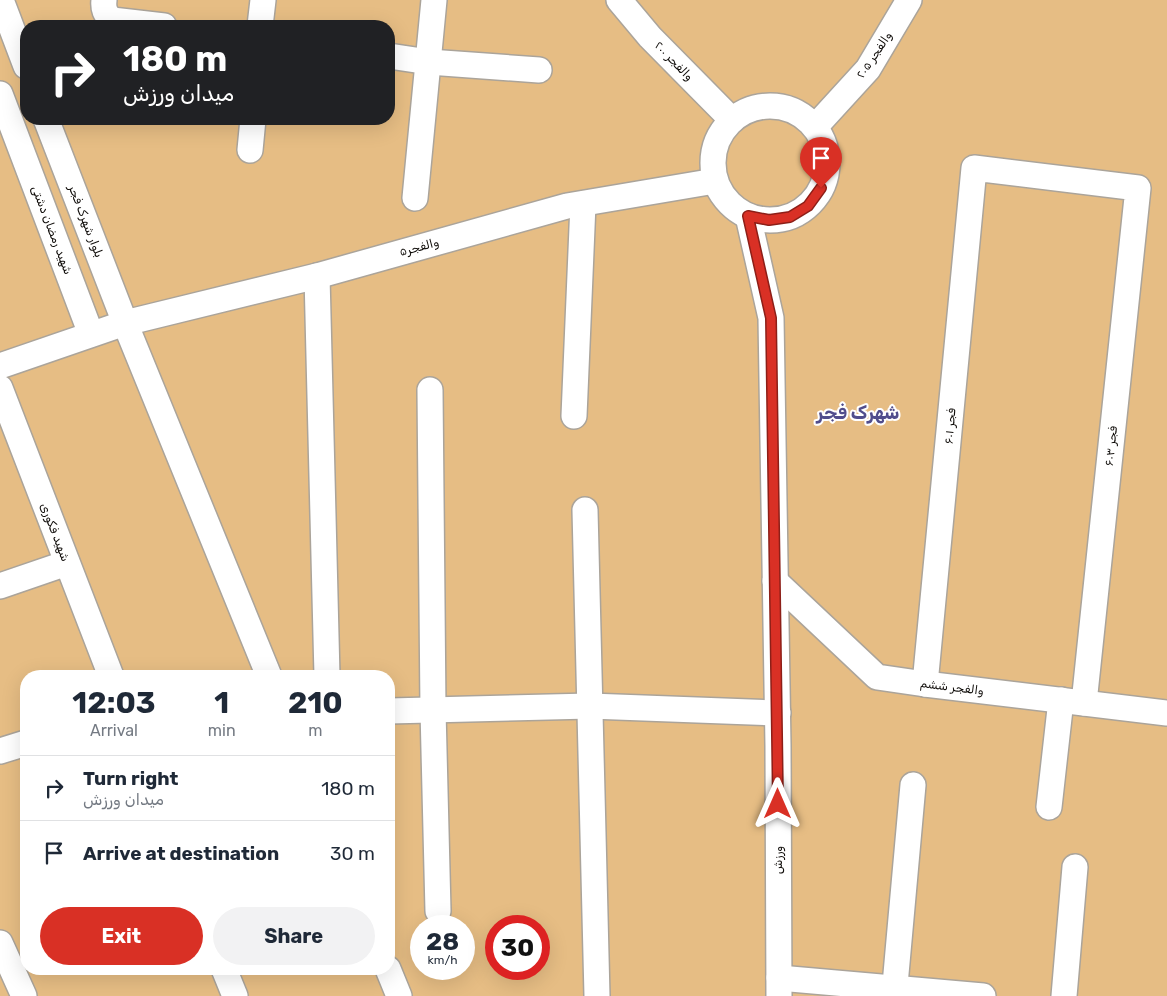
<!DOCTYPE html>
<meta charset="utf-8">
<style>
body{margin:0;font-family:Rubik,Vazirmatn,sans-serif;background:#f2f2f3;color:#1f2937;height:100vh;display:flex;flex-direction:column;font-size:19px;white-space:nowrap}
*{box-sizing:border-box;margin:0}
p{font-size:16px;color:#747a83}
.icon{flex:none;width:28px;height:28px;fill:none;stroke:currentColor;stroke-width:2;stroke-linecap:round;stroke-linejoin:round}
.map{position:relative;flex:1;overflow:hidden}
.drawer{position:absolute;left:20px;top:670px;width:375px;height:305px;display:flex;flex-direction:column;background:#fff;border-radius:20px;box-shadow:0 5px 20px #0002}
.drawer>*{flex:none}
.top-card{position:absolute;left:20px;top:20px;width:375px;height:105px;border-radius:20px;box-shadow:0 5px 20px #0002;background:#202124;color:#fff;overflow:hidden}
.speed{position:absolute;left:410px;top:915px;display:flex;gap:10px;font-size:25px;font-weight:700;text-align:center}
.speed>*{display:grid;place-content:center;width:65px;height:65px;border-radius:50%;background:#fff;box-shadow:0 5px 20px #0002;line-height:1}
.speed small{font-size:12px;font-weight:400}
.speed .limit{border:8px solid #d22;background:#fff;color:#111}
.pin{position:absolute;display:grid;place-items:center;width:42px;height:42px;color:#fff;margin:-51px -21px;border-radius:50% 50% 50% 0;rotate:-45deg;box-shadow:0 0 5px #0007}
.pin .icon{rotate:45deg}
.me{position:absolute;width:55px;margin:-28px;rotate:0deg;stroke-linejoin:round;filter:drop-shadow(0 0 4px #0008)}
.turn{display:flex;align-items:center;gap:18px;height:105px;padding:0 20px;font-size:22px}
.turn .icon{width:65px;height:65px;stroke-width:2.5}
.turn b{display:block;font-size:35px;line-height:42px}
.eta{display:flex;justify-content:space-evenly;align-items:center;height:85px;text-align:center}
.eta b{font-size:30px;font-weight:700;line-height:35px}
.action{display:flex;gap:10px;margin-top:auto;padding:10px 20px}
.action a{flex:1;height:58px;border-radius:30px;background:#d93025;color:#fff;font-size:20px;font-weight:700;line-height:58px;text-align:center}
.action a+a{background:#f2f2f3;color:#1f2937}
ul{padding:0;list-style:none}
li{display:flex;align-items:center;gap:15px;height:65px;padding:0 20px;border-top:1px solid #e0e1e3}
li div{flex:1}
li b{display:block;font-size:19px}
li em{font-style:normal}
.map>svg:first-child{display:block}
.green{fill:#e6bd84;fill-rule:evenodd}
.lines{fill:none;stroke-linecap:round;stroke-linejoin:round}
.minor-casing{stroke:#aba49a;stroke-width:28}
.minor{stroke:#fff;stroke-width:25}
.route-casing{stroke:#8d1f18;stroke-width:12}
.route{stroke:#d93025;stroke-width:9}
.labels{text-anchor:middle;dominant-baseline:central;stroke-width:4;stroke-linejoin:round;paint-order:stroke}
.street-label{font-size:12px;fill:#0f0c09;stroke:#fff}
.district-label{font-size:18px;font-weight:bold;fill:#514d8c;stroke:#fff}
</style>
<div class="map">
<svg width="1167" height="996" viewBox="0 0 1167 996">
<rect width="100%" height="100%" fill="#fdf5eb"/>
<path class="green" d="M0 0H1167V996H0ZM26 26H389V119H26ZM26 676H389V969H26ZM421 926H464V969H421ZM496 926H539V969H496Z"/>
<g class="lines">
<defs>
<g id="minor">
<polyline points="1,0 26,66"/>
<path d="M104 0C103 9 105 14 112 20L164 26"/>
<polyline points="619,0 650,37 732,120"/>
<polyline points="260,26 263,0"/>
<polyline points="389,56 429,62 539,70"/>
<polyline points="0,94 91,334"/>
<circle cx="770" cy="163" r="57"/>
<polyline points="46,119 125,323 269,676"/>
<polyline points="815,127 868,69 909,0"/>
<polyline points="250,150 253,119"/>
<polyline points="415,198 434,0"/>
<polyline points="748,216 771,318 778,746 779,996"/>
<polyline points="317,276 327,676"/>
<polyline points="0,366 125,323 317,276 567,206 715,181"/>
<polyline points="0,388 111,676"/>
<polyline points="430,390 433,710 438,911"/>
<polyline points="574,416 583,204"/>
<polyline points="585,510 597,996"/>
<polyline points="775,581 877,677 925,684 1167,713"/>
<polyline points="0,586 67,563"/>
<polyline points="925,684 974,168 1138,188 1084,703"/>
<polyline points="389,711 590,706 778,713"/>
<polyline points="0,751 26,743"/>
<polyline points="1049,807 1061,700"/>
<polyline points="0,943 24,996"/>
<polyline points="224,969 235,996"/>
<polyline points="388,969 399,996"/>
<polyline points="779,978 983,996"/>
<polyline points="894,996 913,785"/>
<polyline points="1064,996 1075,867"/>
</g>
</defs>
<use href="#minor" class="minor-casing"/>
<use href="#minor" class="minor"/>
</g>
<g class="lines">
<defs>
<polyline id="route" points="778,804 771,318 748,216 769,220 790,217 808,206 821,188"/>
</defs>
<use href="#route" class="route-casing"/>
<use href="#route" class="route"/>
</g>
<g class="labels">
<g class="street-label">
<text transform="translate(874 55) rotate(-56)">والفجر ۲۰۵</text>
<text transform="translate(674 61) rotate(46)">والفجر ۲۰۰</text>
<text transform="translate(86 221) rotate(69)">بلوار شهرک فجر</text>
<text transform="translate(52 230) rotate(69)">شهید رمضان دشتی</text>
<text transform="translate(419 247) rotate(-15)">والفجر۵</text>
<text transform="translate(950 426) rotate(-85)">فجر ۶۰۱</text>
<text transform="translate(1111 446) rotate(-84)">فجر ۶۰۳</text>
<text transform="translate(55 532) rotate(69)">شهید فکوری</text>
<text transform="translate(952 687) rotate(7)">والفجر ششم</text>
<text transform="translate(778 860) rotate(-90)">ورزش</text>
</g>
<g class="district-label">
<text x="858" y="413">شهرک فجر</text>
</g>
</g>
</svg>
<div class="speed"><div>28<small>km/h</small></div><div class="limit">30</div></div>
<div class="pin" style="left:821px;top:188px;background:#d93025"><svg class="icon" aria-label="arrive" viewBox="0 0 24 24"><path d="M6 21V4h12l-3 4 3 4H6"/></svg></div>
<svg class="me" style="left:778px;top:804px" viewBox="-20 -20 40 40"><path d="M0-17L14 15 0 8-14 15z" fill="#d93025" stroke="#fff" stroke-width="4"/></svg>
<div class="top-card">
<div class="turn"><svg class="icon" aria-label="right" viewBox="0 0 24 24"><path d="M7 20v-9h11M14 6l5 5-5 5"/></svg><div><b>180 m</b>میدان ورزش</div></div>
</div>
<section class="drawer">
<div class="eta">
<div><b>12:03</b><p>Arrival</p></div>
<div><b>1</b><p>min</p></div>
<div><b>210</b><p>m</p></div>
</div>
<ul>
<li><svg class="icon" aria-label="right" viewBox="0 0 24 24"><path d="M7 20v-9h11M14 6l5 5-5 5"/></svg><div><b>Turn right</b><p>میدان ورزش</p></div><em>180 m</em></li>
<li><svg class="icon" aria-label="arrive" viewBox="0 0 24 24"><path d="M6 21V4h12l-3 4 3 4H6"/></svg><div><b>Arrive at destination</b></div><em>30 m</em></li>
</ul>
<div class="action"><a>Exit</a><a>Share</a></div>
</section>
</div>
